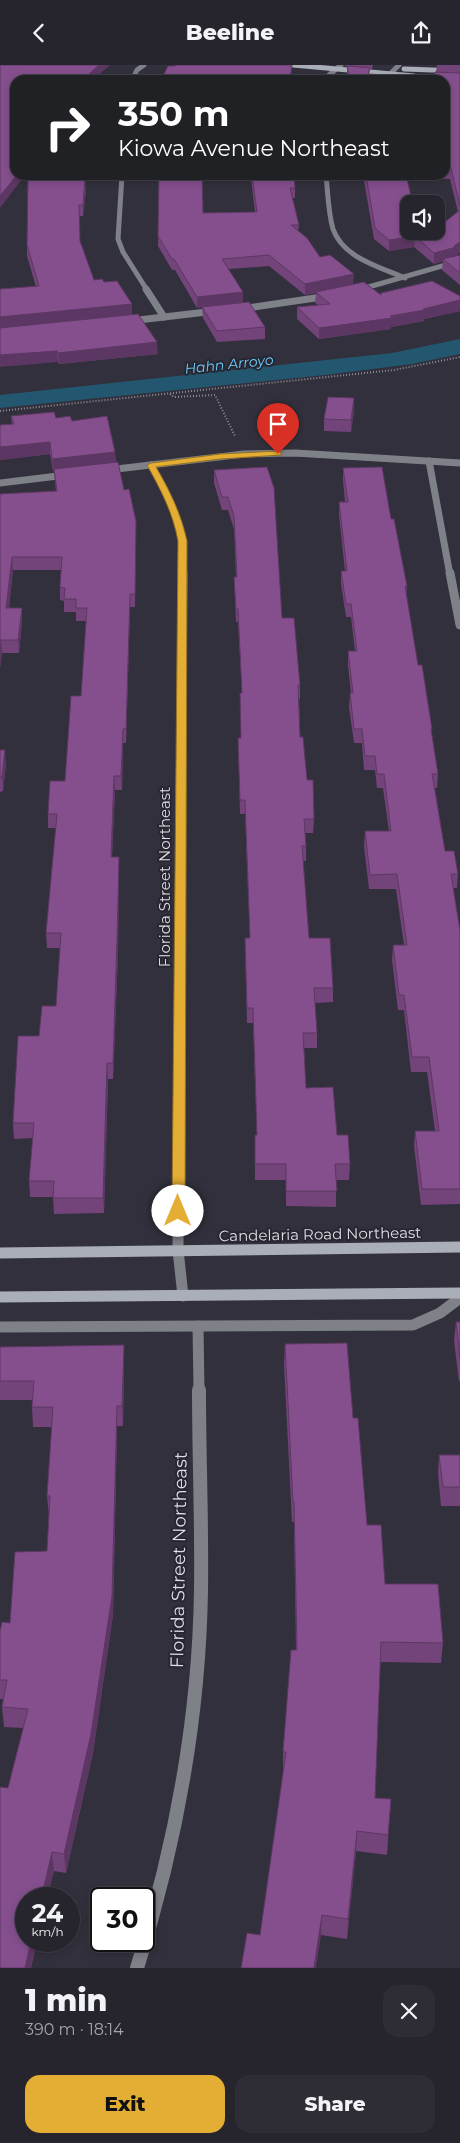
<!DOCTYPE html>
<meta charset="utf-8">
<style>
body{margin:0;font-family:Montserrat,sans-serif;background:#2e2c35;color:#f1f3f6;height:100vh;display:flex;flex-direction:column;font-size:19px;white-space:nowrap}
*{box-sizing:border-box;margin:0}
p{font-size:16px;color:#a4a4aa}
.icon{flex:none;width:28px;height:28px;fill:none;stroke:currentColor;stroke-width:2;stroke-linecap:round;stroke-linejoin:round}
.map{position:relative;height:1903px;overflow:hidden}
.panel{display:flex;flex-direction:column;background:#26242d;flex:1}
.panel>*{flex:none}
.top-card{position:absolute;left:10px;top:10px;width:440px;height:105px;border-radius:15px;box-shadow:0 2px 8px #0003,0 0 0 1px #424149;background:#202124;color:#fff;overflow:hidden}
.controls{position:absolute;left:400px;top:130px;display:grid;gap:10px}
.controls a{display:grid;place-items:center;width:45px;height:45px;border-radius:10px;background:#26242d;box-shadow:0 2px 8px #0003,0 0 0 1px #424149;font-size:25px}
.speed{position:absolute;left:15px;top:1822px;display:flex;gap:10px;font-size:25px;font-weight:700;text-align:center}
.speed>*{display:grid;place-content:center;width:65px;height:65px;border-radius:50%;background:#26242d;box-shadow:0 2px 8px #0003,0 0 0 1px #424149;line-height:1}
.speed small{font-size:12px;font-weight:400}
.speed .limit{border:2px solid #111;border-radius:8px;background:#fff;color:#111}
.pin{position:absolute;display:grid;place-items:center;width:42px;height:42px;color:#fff;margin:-51px -21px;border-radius:50% 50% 50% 0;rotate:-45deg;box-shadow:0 0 5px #0007}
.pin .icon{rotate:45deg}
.me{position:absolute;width:55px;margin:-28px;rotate:0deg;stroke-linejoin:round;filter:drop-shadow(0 0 4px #0008)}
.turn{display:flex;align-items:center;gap:18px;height:105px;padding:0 25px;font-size:22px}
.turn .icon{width:65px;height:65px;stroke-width:2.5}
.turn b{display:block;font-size:35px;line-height:42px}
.round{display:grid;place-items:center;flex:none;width:52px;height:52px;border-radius:15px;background:#2e2c35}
.overview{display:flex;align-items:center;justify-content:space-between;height:85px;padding:0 25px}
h1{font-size:30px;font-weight:800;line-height:38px}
.button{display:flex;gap:10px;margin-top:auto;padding:10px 25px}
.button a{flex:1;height:58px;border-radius:15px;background:#e4ae35;color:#111;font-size:20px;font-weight:800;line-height:58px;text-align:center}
.button a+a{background:#2e2c35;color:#f1f3f6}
header{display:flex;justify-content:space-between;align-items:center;height:65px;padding:0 25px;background:#26242d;font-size:22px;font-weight:800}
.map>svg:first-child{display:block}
.water{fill:#23576f}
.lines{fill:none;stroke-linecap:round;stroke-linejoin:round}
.path{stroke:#8e8d97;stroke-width:2;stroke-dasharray:1 2;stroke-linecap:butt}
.street-far4{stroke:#7e8187;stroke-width:5}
.street-far3{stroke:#7e8187;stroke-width:7}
.street-far2{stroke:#7e8187;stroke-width:9}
.street-far1{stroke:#7e8187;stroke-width:11}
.street{stroke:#7e8187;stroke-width:14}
.secondary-far1{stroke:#a9aeb7;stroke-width:5}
.secondary{stroke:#a9aeb7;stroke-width:11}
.wall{fill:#72447a;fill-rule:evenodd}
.shaded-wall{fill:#5d3763}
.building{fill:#854f8e;stroke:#5d3763}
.route{fill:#e4ae35;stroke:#947122}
.labels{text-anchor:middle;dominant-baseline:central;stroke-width:4;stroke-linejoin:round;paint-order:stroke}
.far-water-label{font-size:14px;font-style:italic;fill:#6acdfc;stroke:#282631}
.street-label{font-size:15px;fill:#dfdee6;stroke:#282631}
.near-street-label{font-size:18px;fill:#dfdee6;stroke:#282631}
</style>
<header><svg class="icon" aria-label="back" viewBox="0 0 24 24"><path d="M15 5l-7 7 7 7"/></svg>Beeline<svg class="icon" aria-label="share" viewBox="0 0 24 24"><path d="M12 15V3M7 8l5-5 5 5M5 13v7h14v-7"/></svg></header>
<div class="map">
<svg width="460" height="1903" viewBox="0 0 460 1903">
<rect width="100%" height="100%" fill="#32303c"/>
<polygon class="water" points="460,274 460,289 412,299 325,310 0,343 0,330 392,288"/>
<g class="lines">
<g class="path">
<polyline points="170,329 174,332 215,330 235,371"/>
<polyline points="0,346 394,305 460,292"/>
</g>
<g class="street-far4">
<polyline points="389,10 399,0"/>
<polyline points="132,15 137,5 144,0"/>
<polyline points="323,15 341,0"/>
<polyline points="122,110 118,174 123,187 147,225"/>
<path d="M326 110C328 128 328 147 333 164 343 193 380 202 405 213"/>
<polyline points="358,225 460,196"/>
</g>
<g class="street-far3">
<polyline points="146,224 164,252"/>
<polyline points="358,225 362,224"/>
<polyline points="240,244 329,231"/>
<polyline points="130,256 215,246"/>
<polyline points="429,396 450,510"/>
<path d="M151 400C164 423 178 448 183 475 184 486 183 498 183 510"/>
<polyline points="108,405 244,389 295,388 460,398"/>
<polyline points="0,418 66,410"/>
</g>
<g class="street-far2">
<polyline points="450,508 460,560"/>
<polyline points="180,870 183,508"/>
</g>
<g class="street-far1">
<polyline points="180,869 178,1185 183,1231"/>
<polyline points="198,1261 199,1326"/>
<polyline points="0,1262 413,1260 440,1248 460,1233"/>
</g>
<path class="street" d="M137 1903C175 1782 199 1653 201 1526 202 1459 199 1392 199 1325"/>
<g class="secondary-far1">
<polyline points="293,0 414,11"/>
<polyline points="404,4 460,6"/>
</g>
<g class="secondary">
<polyline points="0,1188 460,1182"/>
<polyline points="0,1232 460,1228"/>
</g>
</g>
<g class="wall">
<path d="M345 0H373L372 4H370L369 9 384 10H434L436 7 437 0H460V187L455 191 460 190V220L442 205 443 196 434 199 414 182 389 186 374 174 363 110H445V15H348L347 10V1H345ZM407 114H450L458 147 427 171 420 167Z"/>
<path d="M159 110H294L295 123V133H292L299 160 298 166 320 192 353 219 381 230 460 231V246L424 254V256L391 262V264L319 274 297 254V242L318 240 315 238 316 228 305 230 269 201 229 204 243 238 265 262V274L217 277 203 253 202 242 197 243 175 205H172L158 181ZM202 113H251L255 147 203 148Z"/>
<polygon points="84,114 86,125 83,151 79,151 80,176 94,215 104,217 132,239 132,249 158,289 59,299 58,297 27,191 27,180"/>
<polygon points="354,345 351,367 324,366 324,354"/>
<polygon points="11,351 56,353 72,356 115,387 116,397 124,425 136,456 135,542 130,542 126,678 123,678 122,725 115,725 112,792 119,792 118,889 113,1014 108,1014 104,1148 54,1149 53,1132 30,1132 29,1116 33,1073 14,1074 13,1058 39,971 56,941 60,883 47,883 46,868 56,763 48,763 48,749 65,716 81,631 86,556 76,556 76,547 64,547 64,536 60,535 60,522 61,505 13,505 9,543 22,543 22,556 19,588 2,588 0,603 0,429 56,426 54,406 53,406 50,389 0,395 0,360 12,359"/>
<polygon points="267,402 282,553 300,620 300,634 299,634 300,672 307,715 314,754 313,768 305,768 306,781 306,796 303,796 309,873 333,923 333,937 315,938 317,968 317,983 304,983 306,1023 337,1070 350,1099 349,1115 336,1115 336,1142 286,1141 286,1115 255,1115 255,1070 257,1070 253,958 247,958 245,873 250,873 245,749 240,749 238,673 241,673 242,628 238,557 236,557 234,512 236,512 234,464 228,445 222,445 214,418 214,405"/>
<polygon points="343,403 391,454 407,521 406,531 418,600 432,664 432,671 438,709 437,723 435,723 445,786 458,809 457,823 453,823 460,866 460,1139 421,1140 414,1081 415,1066 435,1066 427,1007 411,1007 404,945 398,945 392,895 393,880 404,880 396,824 369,824 364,781 365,766 389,766 383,723 377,723 375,705 364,705 362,678 354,678 349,642 350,628 351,628 348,600 348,586 355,586 351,552 346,552 341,519 341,506 345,506 339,450 339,437 345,437 343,415"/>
<polygon points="0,685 6,699 3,726 0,727"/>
<polygon points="456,1257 460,1257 460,1316 459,1316 454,1276"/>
<polygon points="285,1279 353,1353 367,1460 385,1519 443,1578 441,1598 380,1597 375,1733 391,1734 387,1790 356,1786 347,1874 321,1870 283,1707 283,1687 296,1585 294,1457 292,1457 284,1299"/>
<polygon points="124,1280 124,1299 123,1361 117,1361 113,1550 93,1688 66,1808 54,1806 26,1876 37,1876 31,1903 0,1903 8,1723 24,1663 4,1662 2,1642 3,1634 0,1634 0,1566 10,1558 47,1486 49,1451 47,1431 52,1362 33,1362 32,1342 32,1335 0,1335 0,1287"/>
<polygon points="439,1390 460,1390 460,1441 441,1441 438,1409"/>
</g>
<g class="shaded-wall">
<polygon points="99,0 110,0 93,15 85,13"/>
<polygon points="17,110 25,110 0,143 0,131"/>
<polygon points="85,114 86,125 83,151 83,140"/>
<polygon points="415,171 414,182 389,186 389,175"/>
<polygon points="460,177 460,187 455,191 443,194 443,196 434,199 434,188 454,181"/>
<polygon points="354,209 353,220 305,230 305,219"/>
<polygon points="243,227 243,238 197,243 197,232"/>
<polygon points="460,235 460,246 424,254 424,256 391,262 391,264 319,274 319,263 390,251"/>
<polygon points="132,239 132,250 0,264 0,252"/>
<polygon points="157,277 158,289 59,299 58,288"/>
<polygon points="57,286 58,297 0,302 0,290"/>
<polygon points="354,333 354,345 351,367 351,355"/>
<polygon points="50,377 50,389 0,395 0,382"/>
<polygon points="115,387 116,399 53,406 52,394"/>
<polygon points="12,492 13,505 7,556 6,543"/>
<polygon points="130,529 130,542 126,678 126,664"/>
<polygon points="22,543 22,556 19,588 18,575"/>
<polygon points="1,575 2,588 0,603 0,583"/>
<polygon points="123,664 123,678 122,725 121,711"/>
<polygon points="5,685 6,699 3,726 2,712"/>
<polygon points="114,711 115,725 111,806 111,792"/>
<polygon points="119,792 118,889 113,1014 113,998"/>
<polygon points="107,998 108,1014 104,1148 103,1133"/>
<polygon points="124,1280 124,1299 123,1361 122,1341"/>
<polygon points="117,1341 117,1361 113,1550 93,1688 66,1808 64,1789"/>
<polygon points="357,1766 356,1786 347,1874 348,1854"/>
<polygon points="52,1787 54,1806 47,1834 41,1834"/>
<polygon points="322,1850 321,1870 316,1903 314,1903"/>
<polygon points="31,1876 37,1876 31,1903 25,1903"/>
</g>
<g class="building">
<polygon points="0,0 99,0 85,13 97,13 97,15 15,15 15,110 17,110 0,131"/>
<polygon points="176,0 292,0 290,15 161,15 168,1 175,1"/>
<polygon points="347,1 370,3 368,9 384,10 434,10 435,7 460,8 460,141 451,103 445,103 445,15 350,15"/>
<polygon points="28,110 83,110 83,114 85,114 83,140 79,140 80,176 94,215 102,214 104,217 117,216 132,239 0,252 0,224 39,221 27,180"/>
<polygon points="159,110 202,110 203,148 257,147 252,110 294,110 295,123 290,123 299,160 291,160 307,173 320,192 330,190 354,209 305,219 269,190 222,194 243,227 197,232 174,194 172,194 158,171"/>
<polygon points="366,110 406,110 413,139 409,139 409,166 420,166 420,167 427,171 433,166 436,166 436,164 460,145 460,177 454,181 456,182 434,188 415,171 389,175 375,163"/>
<polygon points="460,190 460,208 443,194"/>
<polygon points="432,216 460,231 460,235 423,244 425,245 390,251 392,253 319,263 297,242 330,239 316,227 364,217 381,230 381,228"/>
<polygon points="249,237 265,262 217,266 202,242"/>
<polygon points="138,249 157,277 58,288 57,286 0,290 0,263"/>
<polygon points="328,332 354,333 351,355 324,354"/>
<polygon points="54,347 56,353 70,351 72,356 107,351 115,387 52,394 50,377 0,382 0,360 14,359 11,351"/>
<polygon points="118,397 124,425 129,424 136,456 135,529 130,529 126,664 123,664 121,711 114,711 111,792 119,792 117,875 113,998 107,998 103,1133 53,1133 54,1116 29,1116 34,1058 13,1058 18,971 39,971 42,941 56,941 61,868 46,868 57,749 48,749 50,716 65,716 71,631 81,631 87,543 76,543 76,534 64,534 65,523 60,522 62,492 12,492 6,543 22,543 18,575 1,575 0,583 0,429 57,426 54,404"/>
<polygon points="267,402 274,423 282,553 294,553 300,620 298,620 300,672 303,672 307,715 313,715 314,754 304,754 306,781 302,781 309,873 330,873 333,923 314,923 317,968 303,968 306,1023 333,1022 337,1070 348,1070 350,1099 335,1099 337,1126 286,1126 286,1099 255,1099 255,1070 257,1070 253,943 247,943 245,873 250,873 245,735 240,735 238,673 241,673 240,628 242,628 238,544 236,544 234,512 237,512 234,451 228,432 222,432 214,405"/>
<polygon points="382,402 391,454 394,454 407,521 405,521 418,600 422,600 432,664 431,664 438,709 432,709 445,786 454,786 458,809 451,809 460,866 460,1124 422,1124 415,1066 439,1066 429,992 412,992 404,930 399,930 393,880 407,880 397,809 370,810 365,766 391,766 384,709 377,709 375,691 365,691 362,664 354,664 350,628 353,628 348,586 357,586 351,539 346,539 341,506 347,506 339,437 348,437 343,403"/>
<polygon points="0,685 5,685 2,712 0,712"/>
<polygon points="456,1257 460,1257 460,1294"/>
<polygon points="347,1278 353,1353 358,1353 367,1460 381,1460 385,1519 438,1519 443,1578 381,1577 375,1733 391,1734 388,1770 357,1766 348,1854 322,1850 314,1903 241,1903 247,1868 260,1870 286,1687 283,1687 291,1585 297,1585 294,1437 293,1437 285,1279"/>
<polygon points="124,1280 122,1341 117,1341 112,1531 91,1669 64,1789 52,1787 41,1834 26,1834 26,1876 31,1876 25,1903 0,1903 0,1722 8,1723 28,1644 2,1642 7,1615 0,1615 0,1566 2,1557 10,1558 15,1487 47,1486 50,1431 47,1431 53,1342 32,1342 34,1316 0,1316 0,1282"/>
<polygon points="439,1390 460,1390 460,1422 443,1422"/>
</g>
<path class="route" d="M278 386 281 387V390L220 394 156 402C170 426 181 449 187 476L185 1146 178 1150 172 1146 178 476C173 448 161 425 147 400L151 398 220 389Z"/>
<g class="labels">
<g class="far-water-label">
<text transform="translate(229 299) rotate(-6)">Hahn Arroyo</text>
</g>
<g class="street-label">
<text transform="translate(164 812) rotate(-90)">Florida Street Northeast</text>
<text transform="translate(320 1169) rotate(-1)">Candelaria Road Northeast</text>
</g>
<g class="near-street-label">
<text transform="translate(179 1495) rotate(-89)">Florida Street Northeast</text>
</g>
</g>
</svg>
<div class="controls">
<a><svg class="icon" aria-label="sound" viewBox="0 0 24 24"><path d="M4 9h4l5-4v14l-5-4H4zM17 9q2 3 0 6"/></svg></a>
</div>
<div class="speed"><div>24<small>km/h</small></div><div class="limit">30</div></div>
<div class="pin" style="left:278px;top:389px;background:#d93025"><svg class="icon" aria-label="arrive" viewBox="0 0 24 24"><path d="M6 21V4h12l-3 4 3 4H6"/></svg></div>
<svg class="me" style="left:178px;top:1146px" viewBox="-20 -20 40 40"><circle r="19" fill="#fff"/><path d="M0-13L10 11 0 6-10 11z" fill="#e4ae35"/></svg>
<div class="top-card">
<div class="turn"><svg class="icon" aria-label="right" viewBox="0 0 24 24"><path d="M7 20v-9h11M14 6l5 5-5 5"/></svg><div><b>350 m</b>Kiowa Avenue Northeast</div></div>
</div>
</div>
<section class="panel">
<div class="overview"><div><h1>1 min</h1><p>390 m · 18:14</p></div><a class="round"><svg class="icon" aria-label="close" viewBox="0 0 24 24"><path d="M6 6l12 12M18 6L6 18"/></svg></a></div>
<div class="button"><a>Exit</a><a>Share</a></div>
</section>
